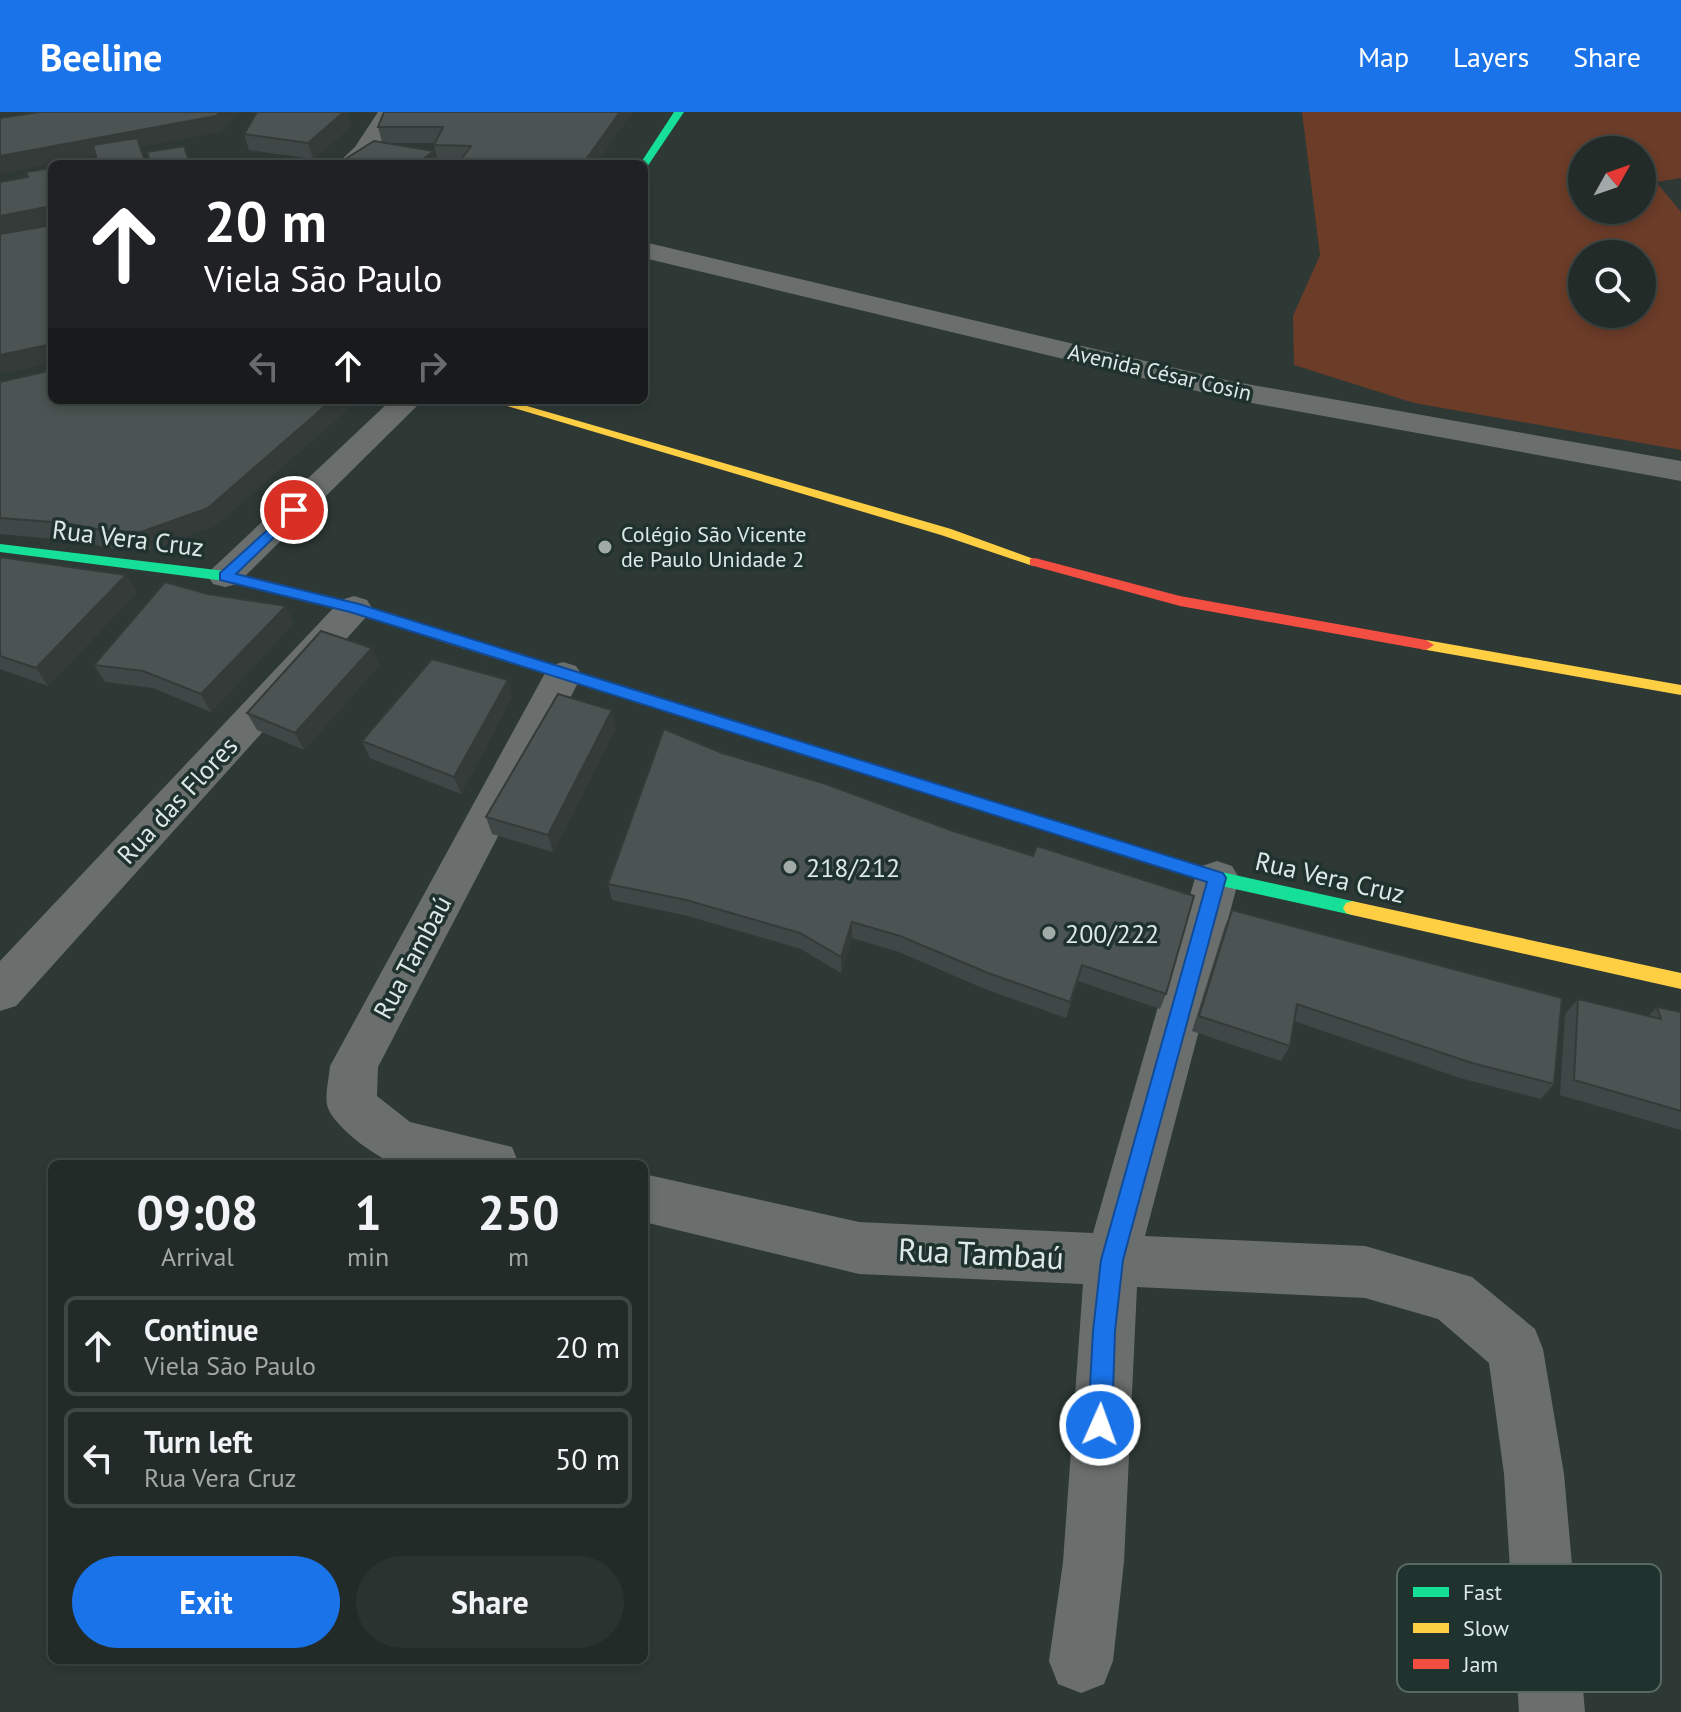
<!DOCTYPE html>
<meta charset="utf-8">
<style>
body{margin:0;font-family:"PT Sans",sans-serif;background:#2a3330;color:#f1f3f6;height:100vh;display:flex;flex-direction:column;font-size:30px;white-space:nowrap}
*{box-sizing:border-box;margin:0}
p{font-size:26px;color:#a2a7a8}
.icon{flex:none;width:44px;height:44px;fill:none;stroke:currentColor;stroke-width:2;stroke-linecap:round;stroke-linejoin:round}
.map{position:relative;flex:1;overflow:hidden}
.sheet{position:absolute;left:48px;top:1048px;width:600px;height:504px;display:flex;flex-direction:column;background:#222b28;border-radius:12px;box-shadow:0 4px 12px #0003,0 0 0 2px #3f4745}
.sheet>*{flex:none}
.guide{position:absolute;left:48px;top:48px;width:600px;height:244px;border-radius:12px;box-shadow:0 4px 12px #0003,0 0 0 2px #3f4745;background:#202124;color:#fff;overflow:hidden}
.needle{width:52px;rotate:50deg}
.buttons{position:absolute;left:1568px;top:24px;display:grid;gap:16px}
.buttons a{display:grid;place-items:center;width:88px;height:88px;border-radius:50%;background:#222b28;box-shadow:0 4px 12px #0003,0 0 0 2px #3f4745;font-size:40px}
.pin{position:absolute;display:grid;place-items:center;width:68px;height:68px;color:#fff;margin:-34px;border:4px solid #fff;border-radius:50%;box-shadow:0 2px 8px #0007}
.me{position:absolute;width:88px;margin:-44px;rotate:2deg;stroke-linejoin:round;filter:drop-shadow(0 0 6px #0008)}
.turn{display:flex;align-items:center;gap:28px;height:168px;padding:0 24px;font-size:36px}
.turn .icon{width:104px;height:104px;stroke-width:2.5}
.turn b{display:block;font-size:56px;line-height:68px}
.lanes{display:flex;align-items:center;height:76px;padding:0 24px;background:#0003;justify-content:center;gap:40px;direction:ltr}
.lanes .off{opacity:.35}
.eta{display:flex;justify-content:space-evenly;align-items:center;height:136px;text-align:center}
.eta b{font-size:48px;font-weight:700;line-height:56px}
.cta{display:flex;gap:16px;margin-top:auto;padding:16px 24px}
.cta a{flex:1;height:92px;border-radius:48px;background:#1a73e8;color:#fff;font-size:32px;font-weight:700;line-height:92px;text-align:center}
.cta a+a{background:#2a3330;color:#f1f3f6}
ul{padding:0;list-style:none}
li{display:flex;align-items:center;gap:24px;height:100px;margin:0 16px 12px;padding:0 8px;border:4px solid #3f4745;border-radius:12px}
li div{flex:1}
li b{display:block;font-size:30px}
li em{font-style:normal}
header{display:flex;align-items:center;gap:48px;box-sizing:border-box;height:112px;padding:0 40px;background:#1a73e8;color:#fff}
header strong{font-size:38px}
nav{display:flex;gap:44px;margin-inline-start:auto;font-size:28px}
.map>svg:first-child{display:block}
.green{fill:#6b3c28;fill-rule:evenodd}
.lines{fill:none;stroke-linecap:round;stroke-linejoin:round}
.street{fill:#6a6f6d;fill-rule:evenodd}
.fast{fill:#16e098;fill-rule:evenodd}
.slow{fill:#ffcf43;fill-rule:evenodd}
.jam{fill:#f24e42;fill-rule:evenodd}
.wall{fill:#404847}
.shaded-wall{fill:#343b39}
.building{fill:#4b5452;stroke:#343b39;stroke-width:2}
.route{fill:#1a73e8;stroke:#114b97;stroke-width:2}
.poi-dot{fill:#a0aba8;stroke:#1f322e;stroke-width:3}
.labels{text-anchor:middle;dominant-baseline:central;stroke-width:7;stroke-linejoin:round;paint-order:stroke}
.far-street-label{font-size:22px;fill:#dde9e6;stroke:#1f322e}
.far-poi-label{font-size:22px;fill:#dde9e6;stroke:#1f322e;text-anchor:start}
.street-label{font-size:26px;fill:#dde9e6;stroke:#1f322e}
.poi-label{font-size:26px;fill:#dde9e6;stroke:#1f322e;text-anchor:start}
.near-street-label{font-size:32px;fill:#dde9e6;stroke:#1f322e}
.key{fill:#1f322e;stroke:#586965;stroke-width:2}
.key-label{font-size:22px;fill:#dde9e6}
</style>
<header>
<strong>Beeline</strong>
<nav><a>Map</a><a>Layers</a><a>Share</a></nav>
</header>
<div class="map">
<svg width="1681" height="1600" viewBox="0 0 1681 1600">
<rect width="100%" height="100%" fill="#2e3936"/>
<path class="green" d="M1302 0H1681V66L1656 70 1681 100V338L1414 291 1294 253 1293 204 1320 143ZM1582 38H1642V98H1582ZM1582 142H1642V202H1582Z"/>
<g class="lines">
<g class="street">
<polygon points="378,0 400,0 372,45 364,52 337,52 355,35"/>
<polygon points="644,130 1230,269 1681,349 1681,369 1230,287 644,146"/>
<polygon points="391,288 423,288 237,472 225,475 213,472 208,464 213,456"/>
<polygon points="354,484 367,488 372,496 367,504 16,894 0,899 0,849 341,488"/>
<path d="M563 550 576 554 582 563 378 955 377 984 410 1010 512 1035 519 1052H395C376 1045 332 1014 327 993 325 982 329 966 330 954L544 563 550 554Z"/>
<polygon points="1217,749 1232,754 1239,766 1145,1124 1365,1134 1472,1165 1535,1217 1543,1237 1564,1362 1585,1600 1519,1600 1504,1362 1489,1251 1438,1207 1365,1186 1137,1175 1124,1450 1113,1549 1104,1572 1081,1581 1058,1572 1049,1549 1063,1450 1083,1172 859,1162 644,1110 644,1062 859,1110 1093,1121 1195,766 1202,754"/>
</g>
<g class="fast">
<polygon points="674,0 684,0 647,55 644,56 644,52 640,52"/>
<polygon points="0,432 225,459 359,493 447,520 449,524 442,529 350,500 225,469 0,440"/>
<polygon points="912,665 1217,759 1352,789 1358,791 1361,796 1358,801 1352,803 1217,773 906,675 904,671 906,667"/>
</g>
<g class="slow">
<polygon points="487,288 506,288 951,417 1042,450 1035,454 1030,453 941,423"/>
<polygon points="442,519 918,667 920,671 912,677 437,528 437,520"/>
<polygon points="1426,528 1681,573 1681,583 1421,537 1421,529"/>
<polygon points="1352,789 1681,861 1681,877 1352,803 1346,801 1343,796 1346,791"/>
</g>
<polygon class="jam" points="1035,446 1180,484 1426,528 1434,533 1426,538 1180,494 1030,453 1030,447"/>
</g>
<g class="wall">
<polygon points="384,0 632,0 596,52 458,52 460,49 438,49 434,33 435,31 386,31 434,39 437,52 334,52 382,30 378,15"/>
<polygon points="351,14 313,47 249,38 244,22"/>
<polygon points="0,270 52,288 358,288 216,413 151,438 116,437 75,429 0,422"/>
<polygon points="0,445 126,463 136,481 48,574 0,557"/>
<polygon points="294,511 211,600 153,576 105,570 94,553"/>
<polygon points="372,536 379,553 304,638 257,618 247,601"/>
<polygon points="508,568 512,585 461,682 370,646 362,629"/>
<polygon points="616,616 553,740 492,722 486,705"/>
<polygon points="664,617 1166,882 1160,897 1078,869 1066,906 985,877 899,840 852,826 841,861 801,837 688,804 612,788 608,772"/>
<polygon points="1232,798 1554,972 1541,987 1460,966 1294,909 1290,934 1281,949 1192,919 1225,814"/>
<polygon points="1578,887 1648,904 1657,895 1681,900 1681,1018 1560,983 1565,902"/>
</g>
<g class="shaded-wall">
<polygon points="220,0 239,1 221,20 141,35 147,52 146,52 140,35 0,62 0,44"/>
<polygon points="344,0 347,0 351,14 313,47 308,31"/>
<polygon points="620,0 632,0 596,52 579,52"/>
<polygon points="434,39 437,52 416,52"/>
<polygon points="52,94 52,112 1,122 0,119 0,104"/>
<polygon points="52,232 52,251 0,262 0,243"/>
<polygon points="332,288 358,288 216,413 151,438 141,420"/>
<polygon points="126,463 136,481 48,574 36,556"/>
<polygon points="286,494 294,511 211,600 201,582"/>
<polygon points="372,536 379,553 304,638 295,621"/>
<polygon points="508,568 512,585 461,682 454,665"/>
<polygon points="612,598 616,616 553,740 548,723"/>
<polygon points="852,810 852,826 841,861 841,845"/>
</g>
<g class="building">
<polygon points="39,0 220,0 216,4 0,44 0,6"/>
<polygon points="257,0 344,0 308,31 244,22"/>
<polygon points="384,0 620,0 587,46 579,52 458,52 471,34 434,33 443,15 378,15"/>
<polygon points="137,26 146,52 98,52 93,33"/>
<polygon points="374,29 434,39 416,52 334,52 342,49"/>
<polygon points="184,34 190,52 151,52 147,40"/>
<polygon points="52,56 52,94 0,104 0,70 28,65 26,60"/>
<polygon points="52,113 52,232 0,243 0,122"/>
<polygon points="52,258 52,288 332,288 208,396 141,420 107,419 65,411 0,406 0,270"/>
<polygon points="0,445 126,463 36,556 0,544"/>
<polygon points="165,470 208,482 286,494 201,582 143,559 94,553"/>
<polygon points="321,519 372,536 295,621 247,601"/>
<polygon points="432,547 508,568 454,665 362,629"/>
<polygon points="558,582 612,598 548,723 486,705"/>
<polygon points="664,617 722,641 826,672 953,719 1033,744 1037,734 1194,784 1166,882 1082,853 1070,890 988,861 900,824 852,810 841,845 800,821 686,788 608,772"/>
<polygon points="1232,798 1562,886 1554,972 1472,951 1297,892 1290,934 1199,904"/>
<polygon points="1578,887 1661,907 1657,895 1681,900 1681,999 1574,968"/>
</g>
<polygon class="route" points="294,394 299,395 299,401 236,462 359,492 1223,761 1226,766 1123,1148 1115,1219 1112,1313 1108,1321 1100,1325 1092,1321 1088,1313 1093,1219 1101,1148 1207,770 350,500 220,468 220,461"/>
<g class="poi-dot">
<circle cx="605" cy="435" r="8"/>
<circle cx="790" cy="755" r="8"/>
<circle cx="1049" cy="821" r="8"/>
</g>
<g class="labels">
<g class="far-street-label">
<text transform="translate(1160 260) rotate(13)">Avenida César Cosin</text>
</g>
<g class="far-poi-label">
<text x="621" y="422">Colégio São Vicente<tspan x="621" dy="25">de Paulo Unidade 2</tspan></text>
</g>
<g class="street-label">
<text transform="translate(128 426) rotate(7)">Rua Vera Cruz</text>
<text transform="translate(177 688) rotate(-47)">Rua das Flores</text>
<text transform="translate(1330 765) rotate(13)">Rua Vera Cruz</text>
<text transform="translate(412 845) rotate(-62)">Rua Tambaú</text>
</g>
<g class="poi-label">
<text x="806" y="755">218/212</text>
<text x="1065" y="821">200/222</text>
</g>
<g class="near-street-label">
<text transform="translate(981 1141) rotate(3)">Rua Tambaú</text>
</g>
</g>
<rect x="1397" y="1452" width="264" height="128" rx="12" class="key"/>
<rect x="1413" y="1475" width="36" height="10" fill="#16e098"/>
<rect x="1413" y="1511" width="36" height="10" fill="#ffcf43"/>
<rect x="1413" y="1547" width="36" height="10" fill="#f24e42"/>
<g class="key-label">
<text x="1463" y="1488">Fast</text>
<text x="1463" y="1524">Slow</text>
<text x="1463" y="1560">Jam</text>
</g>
</svg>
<div class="buttons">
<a><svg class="needle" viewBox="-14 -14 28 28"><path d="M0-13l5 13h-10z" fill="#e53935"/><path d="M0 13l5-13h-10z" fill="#a2a7a8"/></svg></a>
<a><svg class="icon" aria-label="search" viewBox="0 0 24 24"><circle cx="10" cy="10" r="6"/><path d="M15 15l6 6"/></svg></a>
</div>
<div class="pin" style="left:294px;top:398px;background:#d93025"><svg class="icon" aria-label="arrive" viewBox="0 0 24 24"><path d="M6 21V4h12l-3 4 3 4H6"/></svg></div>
<svg class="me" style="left:1100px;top:1313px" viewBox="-20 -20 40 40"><circle r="17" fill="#1a73e8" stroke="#fff" stroke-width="3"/><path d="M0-11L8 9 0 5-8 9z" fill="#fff"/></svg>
<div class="guide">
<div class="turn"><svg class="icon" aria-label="ahead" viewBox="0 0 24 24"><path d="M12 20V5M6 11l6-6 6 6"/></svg><div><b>20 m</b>Viela São Paulo</div></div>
<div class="lanes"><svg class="icon off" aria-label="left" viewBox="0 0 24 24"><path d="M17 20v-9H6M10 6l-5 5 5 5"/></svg><svg class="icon" aria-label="ahead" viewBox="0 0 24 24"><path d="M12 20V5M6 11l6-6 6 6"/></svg><svg class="icon off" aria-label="right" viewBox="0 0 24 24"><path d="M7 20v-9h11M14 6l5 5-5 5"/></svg></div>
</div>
<section class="sheet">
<div class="eta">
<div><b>09:08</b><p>Arrival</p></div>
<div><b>1</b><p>min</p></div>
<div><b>250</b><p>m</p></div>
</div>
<ul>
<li><svg class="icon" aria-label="ahead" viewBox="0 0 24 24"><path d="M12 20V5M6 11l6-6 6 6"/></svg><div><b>Continue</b><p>Viela São Paulo</p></div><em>20 m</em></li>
<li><svg class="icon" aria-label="left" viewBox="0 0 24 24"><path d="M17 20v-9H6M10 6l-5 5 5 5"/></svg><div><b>Turn left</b><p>Rua Vera Cruz</p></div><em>50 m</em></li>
</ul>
<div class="cta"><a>Exit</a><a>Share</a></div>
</section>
</div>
